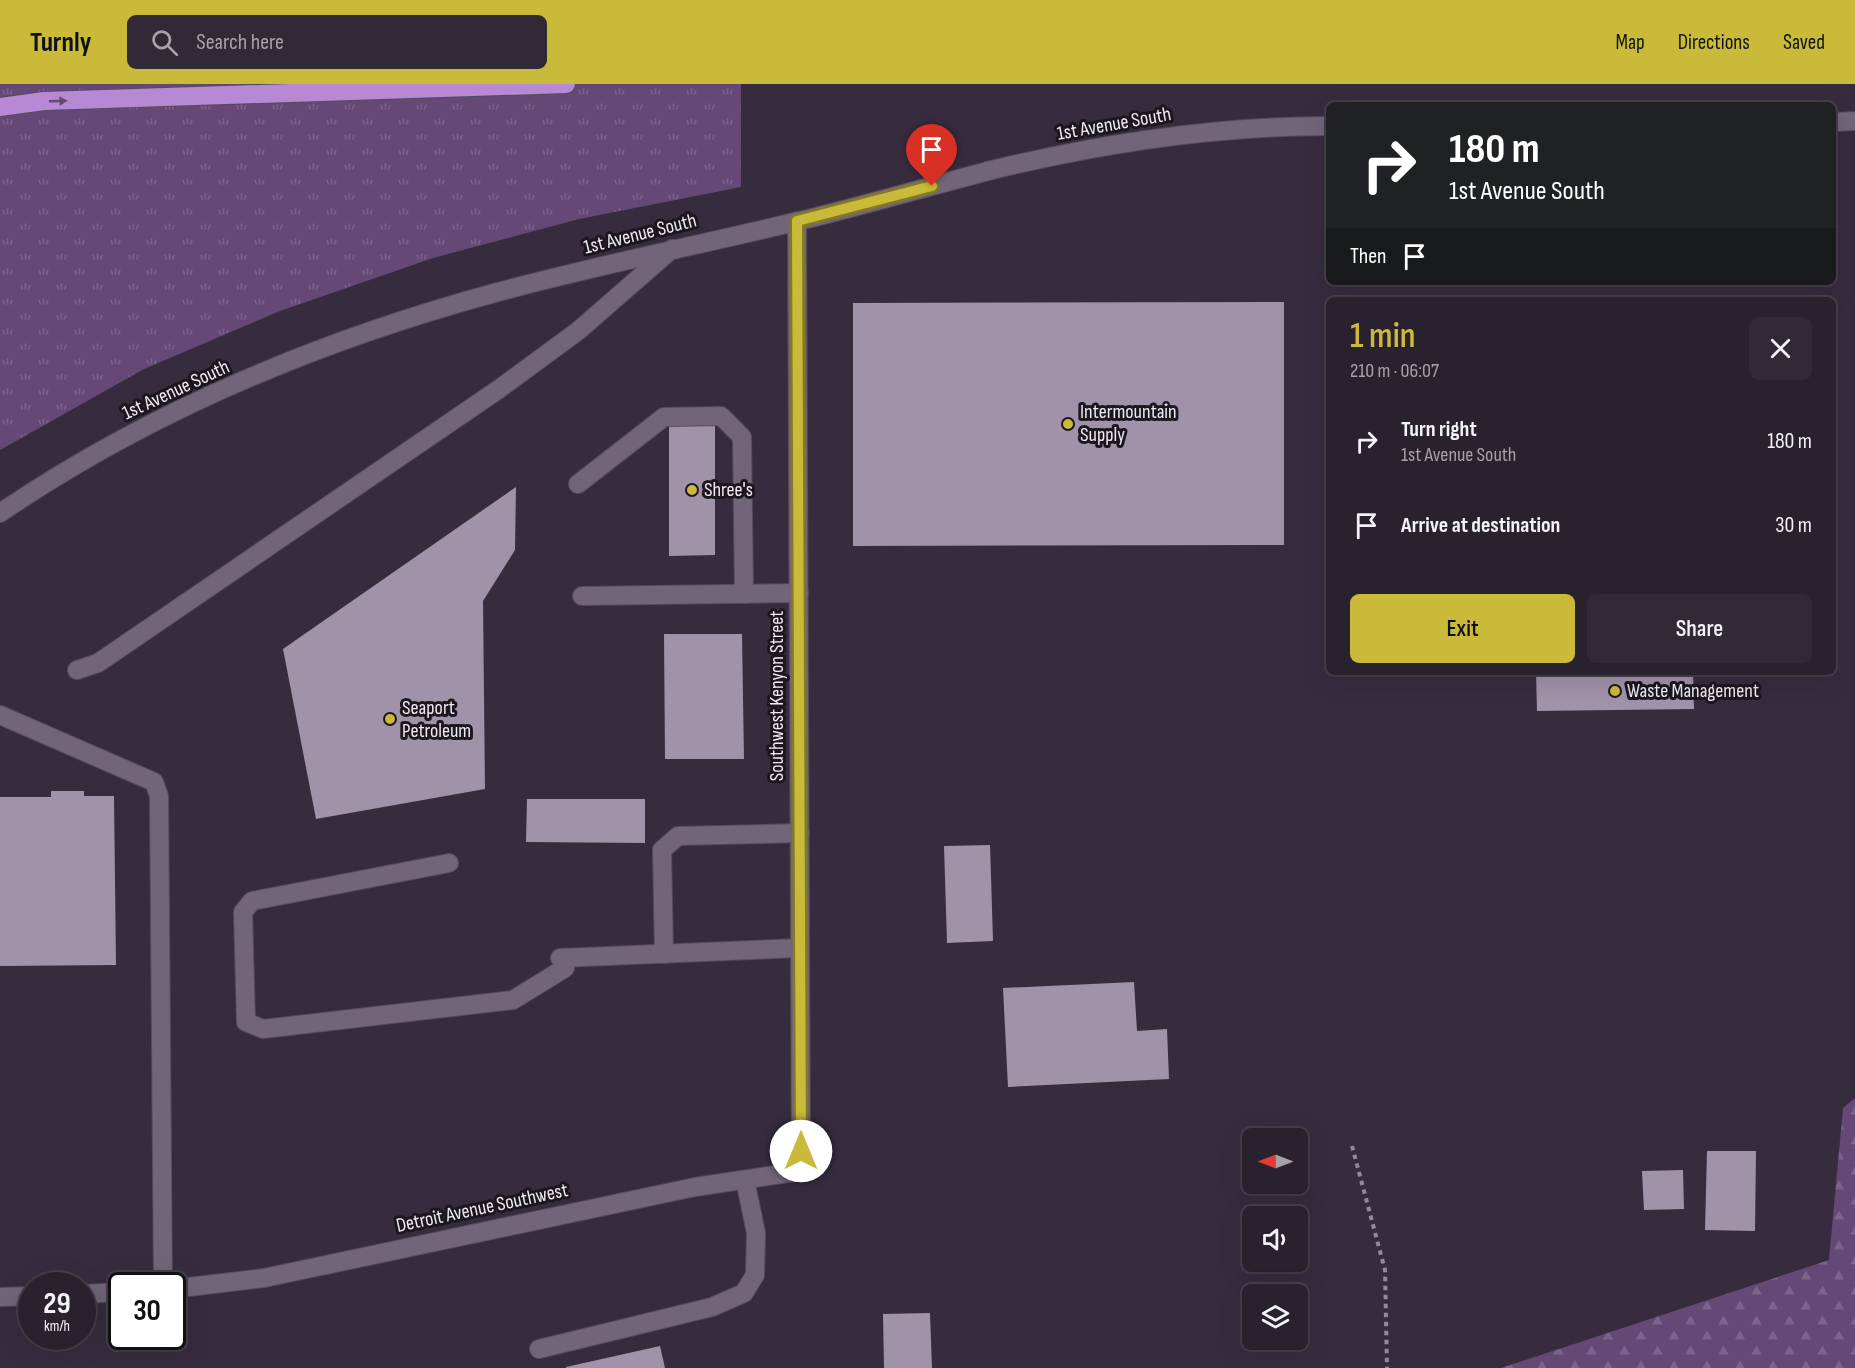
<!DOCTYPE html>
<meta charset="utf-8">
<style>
body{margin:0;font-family:"Sofia Sans Condensed",sans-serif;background:#312936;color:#f1f3f6;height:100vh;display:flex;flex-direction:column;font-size:22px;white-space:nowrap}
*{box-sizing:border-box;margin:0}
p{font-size:20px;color:#a5a3aa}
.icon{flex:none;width:33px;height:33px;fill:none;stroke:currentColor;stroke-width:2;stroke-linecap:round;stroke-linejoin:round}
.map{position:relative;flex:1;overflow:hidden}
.panel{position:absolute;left:1326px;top:213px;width:510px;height:378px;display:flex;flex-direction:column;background:#29212e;border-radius:9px;box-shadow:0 6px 24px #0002,0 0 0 2px #453e4a}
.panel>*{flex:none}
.guide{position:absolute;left:1326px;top:18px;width:510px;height:183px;border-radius:9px;box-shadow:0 6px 24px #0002,0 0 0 2px #453e4a;background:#202124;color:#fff;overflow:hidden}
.needle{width:39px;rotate:270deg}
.tools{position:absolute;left:1242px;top:1044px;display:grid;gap:12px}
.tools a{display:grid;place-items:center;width:66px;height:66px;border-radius:9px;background:#29212e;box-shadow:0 6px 24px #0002,0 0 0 2px #453e4a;font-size:30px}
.speed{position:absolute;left:18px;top:1188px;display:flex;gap:12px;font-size:30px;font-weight:700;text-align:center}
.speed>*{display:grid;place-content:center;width:78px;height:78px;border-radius:50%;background:#29212e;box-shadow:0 6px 24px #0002,0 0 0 2px #453e4a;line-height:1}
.speed small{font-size:15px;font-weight:400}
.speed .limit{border:3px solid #111;border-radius:9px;background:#fff;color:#111}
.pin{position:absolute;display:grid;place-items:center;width:51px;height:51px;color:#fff;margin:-62px -26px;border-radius:50% 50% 50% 0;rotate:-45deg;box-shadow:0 0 6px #0007}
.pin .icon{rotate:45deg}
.me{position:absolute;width:66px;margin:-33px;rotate:0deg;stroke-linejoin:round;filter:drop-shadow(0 0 4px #0008)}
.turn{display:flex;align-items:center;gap:21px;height:126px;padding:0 24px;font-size:27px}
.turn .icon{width:78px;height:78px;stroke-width:2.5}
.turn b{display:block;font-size:42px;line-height:51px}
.then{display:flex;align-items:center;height:57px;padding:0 24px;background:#0003;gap:12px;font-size:22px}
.round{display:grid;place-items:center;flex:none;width:63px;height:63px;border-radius:9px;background:#312936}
.overview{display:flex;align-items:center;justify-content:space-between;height:102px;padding:0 24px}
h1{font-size:36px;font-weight:600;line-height:45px;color:#caba3a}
.primary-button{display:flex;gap:12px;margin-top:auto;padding:12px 24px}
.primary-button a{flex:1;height:69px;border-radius:9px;background:#caba3a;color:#111;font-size:24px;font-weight:600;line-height:69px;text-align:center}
.primary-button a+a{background:#312936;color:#f1f3f6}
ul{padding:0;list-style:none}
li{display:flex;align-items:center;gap:18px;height:84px;padding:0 24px}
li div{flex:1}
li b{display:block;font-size:22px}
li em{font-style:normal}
header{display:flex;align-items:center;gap:36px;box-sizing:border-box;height:84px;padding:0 30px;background:#caba3a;color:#111}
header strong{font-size:28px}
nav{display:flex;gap:33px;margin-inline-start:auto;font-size:21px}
.search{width:420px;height:54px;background:#312936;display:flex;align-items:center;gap:15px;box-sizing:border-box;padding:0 21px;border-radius:9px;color:#a5a3aa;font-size:22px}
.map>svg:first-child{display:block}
.grass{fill:url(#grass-tufts)}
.forest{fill:url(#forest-firs)}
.building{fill:#a092a9}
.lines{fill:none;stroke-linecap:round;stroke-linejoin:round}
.service-casing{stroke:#554c5b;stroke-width:20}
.minor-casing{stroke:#554c5b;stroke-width:20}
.tertiary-casing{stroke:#554c5b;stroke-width:20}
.motorway-casing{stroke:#554c5b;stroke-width:20}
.path{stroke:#938a99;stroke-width:4;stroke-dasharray:4.5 4.5;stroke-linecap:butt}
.service{stroke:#72657a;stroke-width:18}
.minor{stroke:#72657a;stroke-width:18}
.tertiary{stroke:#72657a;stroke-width:18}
.motorway{stroke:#b788d4;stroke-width:18}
.oneway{fill:#624a70}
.route-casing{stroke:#837926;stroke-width:15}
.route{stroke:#caba3a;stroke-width:10}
.poi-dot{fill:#caba3a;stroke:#1c171f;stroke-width:2}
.labels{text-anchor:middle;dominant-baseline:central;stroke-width:6;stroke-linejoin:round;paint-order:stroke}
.street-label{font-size:20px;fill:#f1eaf6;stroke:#1c171f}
.poi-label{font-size:20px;fill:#f1eaf6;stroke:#1c171f;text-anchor:start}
</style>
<header>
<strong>Turnly</strong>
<div class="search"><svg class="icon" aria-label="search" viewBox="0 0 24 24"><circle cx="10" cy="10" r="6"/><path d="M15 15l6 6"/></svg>Search here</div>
<nav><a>Map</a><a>Directions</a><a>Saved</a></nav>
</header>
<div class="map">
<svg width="1855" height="1284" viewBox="0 0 1855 1284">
<defs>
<pattern id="grass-tufts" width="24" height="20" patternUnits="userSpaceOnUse" patternTransform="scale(1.5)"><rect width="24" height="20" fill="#664877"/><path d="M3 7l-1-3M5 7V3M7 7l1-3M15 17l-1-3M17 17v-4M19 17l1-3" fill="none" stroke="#7c638b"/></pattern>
<pattern id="forest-firs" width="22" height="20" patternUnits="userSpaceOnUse" patternTransform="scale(1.5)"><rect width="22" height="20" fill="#664877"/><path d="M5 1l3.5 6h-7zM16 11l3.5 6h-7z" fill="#7c638b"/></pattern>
</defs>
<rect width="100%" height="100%" fill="#372c3e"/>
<polygon class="grass" points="0,0 741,0 741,103 579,135 433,174 280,227 144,285 0,366"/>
<polygon class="forest" points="1855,1014 1855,1284 1501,1284 1829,1176 1843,1024"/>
<g class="building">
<polygon points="1284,218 1284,461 853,462 853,219"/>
<polygon points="669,340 715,340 715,471 669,472"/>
<polygon points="516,403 515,466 483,517 485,705 316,735 283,565"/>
<polygon points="664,550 742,550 744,675 665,675"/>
<polygon points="1536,588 1693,588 1694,625 1537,627"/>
<polygon points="51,707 84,707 84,712 114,712 116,881 0,882 0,713 51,713"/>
<polygon points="527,715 645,715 645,759 526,758"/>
<polygon points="990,761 993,857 947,859 944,762"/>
<polygon points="1134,898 1137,947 1167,945 1169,995 1008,1003 1003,904"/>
<polygon points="1707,1067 1756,1067 1755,1147 1705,1146"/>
<polygon points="1683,1086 1684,1125 1644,1126 1642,1087"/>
<polygon points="930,1229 932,1284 884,1284 883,1230"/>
<polygon points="660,1262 665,1284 566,1284 566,1283"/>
</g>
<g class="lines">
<defs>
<g id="service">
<polyline points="578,400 664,333 721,332 742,353 744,510"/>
<polyline points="582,512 799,509"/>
<polyline points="77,586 98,579 499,305 578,247 672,165"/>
<polyline points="0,631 154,698 159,712 163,1202"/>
<polyline points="449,779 252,817 243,828 246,938 263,945 513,916 565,884"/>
<polyline points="664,870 662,766 678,752 800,749"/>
<polyline points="560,874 800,864"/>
<polyline points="539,1265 712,1223 744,1209 755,1191 756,1149 745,1096"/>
</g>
<g id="minor">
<polyline points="172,1205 264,1194 695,1103 801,1087 797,137"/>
<polyline points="82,1210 122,1208"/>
<polyline points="0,1213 32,1212"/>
</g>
<g id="tertiary">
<polyline points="1833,38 1855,37"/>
<path d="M0 429C150 327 324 255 498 208 598 181 699 161 799 137 865 121 930 102 996 85 1104 59 1217 42 1329 42"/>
</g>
<polyline id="motorway" points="0,23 44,17 566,0"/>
</defs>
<use href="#service" class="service-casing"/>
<use href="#minor" class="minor-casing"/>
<use href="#tertiary" class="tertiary-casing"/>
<use href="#motorway" class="motorway-casing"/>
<polyline class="path" points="1352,1062 1385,1186 1387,1284"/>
<use href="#service" class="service"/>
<use href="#minor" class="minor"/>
<use href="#tertiary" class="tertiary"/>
<use href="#motorway" class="motorway"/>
</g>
<defs><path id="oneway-solid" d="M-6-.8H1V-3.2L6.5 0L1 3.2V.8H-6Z" transform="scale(1.5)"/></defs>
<use class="oneway" href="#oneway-solid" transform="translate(58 17) rotate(-2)"/>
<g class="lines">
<defs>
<polyline id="route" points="801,1067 797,137 932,102"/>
</defs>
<use href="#route" class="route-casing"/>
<use href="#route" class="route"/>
</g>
<g class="poi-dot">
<circle cx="1068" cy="340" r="6"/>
<circle cx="692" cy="406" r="6"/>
<circle cx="1615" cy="607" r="6"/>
<circle cx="390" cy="635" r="6"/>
</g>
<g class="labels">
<g class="street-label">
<text transform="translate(1114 40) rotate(-10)">1st Avenue South</text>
<text transform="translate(640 150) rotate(-14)">1st Avenue South</text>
<text transform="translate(176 306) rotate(-25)">1st Avenue South</text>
<text transform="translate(777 612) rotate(-90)">Southwest Kenyon Street</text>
<text transform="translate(482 1124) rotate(-12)">Detroit Avenue Southwest</text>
</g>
<g class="poi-label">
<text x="1080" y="328">Intermountain<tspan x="1080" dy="23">Supply</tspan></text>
<text x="704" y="406">Shree's</text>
<text x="1627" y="607">Waste Management</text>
<text x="402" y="624">Seaport<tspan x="402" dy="23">Petroleum</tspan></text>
</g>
</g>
</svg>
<div class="tools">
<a><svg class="needle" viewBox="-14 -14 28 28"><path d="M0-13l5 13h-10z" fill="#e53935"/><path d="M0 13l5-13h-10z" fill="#a5a3aa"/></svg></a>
<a><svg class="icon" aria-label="sound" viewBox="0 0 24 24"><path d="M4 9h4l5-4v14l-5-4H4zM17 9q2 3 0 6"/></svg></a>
<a><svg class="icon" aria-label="layers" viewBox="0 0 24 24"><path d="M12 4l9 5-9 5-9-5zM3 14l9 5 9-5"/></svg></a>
</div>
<div class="speed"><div>29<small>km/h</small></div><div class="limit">30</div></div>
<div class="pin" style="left:932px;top:102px;background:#d93025"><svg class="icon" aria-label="arrive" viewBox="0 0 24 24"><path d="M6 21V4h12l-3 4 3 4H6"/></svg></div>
<svg class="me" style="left:801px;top:1067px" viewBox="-20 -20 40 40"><circle r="19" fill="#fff"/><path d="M0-13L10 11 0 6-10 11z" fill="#caba3a"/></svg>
<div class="guide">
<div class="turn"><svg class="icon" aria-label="right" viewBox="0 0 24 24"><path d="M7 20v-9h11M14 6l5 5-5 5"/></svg><div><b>180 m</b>1st Avenue South</div></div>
<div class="then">Then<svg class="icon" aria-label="arrive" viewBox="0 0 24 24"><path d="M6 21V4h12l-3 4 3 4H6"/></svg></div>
</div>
<section class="panel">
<div class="overview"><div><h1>1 min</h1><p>210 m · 06:07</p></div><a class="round"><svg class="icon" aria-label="close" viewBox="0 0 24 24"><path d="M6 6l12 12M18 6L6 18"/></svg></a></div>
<ul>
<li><svg class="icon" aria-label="right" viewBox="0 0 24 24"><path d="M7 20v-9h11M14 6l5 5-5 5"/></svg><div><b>Turn right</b><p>1st Avenue South</p></div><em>180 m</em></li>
<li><svg class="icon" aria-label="arrive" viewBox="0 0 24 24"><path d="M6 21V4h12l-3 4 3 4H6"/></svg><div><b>Arrive at destination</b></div><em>30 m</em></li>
</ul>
<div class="primary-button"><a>Exit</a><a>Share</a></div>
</section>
</div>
